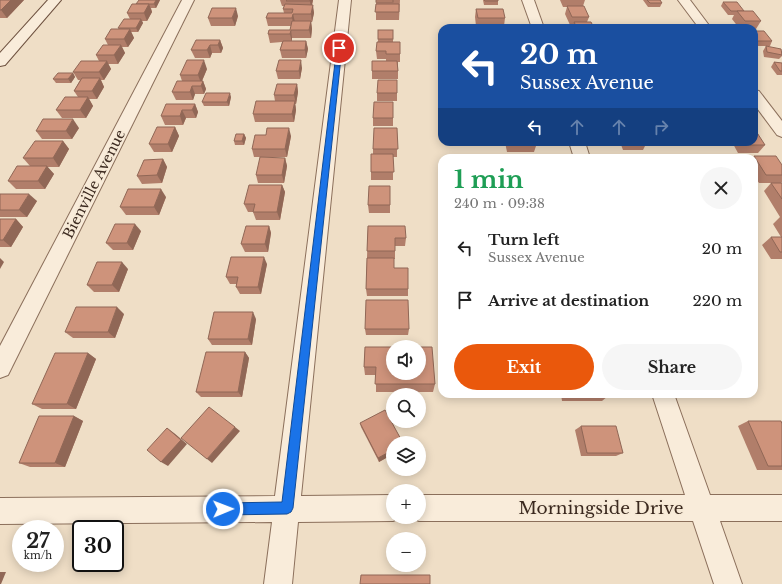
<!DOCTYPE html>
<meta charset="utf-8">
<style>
body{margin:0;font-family:"Libre Baskerville",serif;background:#f6f6f6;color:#222;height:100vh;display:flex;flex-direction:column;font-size:15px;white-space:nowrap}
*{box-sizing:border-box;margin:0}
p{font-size:13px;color:#767676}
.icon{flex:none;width:22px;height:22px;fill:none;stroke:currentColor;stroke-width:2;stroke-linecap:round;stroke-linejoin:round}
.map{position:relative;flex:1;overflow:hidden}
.panel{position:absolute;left:438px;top:154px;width:320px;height:244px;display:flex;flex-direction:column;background:#fff;border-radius:12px;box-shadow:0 2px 10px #0003}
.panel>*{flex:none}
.banner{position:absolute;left:438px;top:24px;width:320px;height:122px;border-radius:12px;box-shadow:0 2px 10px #0003;background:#1a4fa0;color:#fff;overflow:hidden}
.controls{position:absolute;left:386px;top:340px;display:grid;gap:8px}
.controls a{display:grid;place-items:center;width:40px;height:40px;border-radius:50%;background:#fff;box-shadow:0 2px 10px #0003;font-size:20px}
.speed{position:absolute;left:12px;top:520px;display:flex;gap:8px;font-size:20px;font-weight:700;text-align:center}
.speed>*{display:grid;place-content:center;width:52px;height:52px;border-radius:50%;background:#fff;box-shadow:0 2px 10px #0003;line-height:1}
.speed small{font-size:10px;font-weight:400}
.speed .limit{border:2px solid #111;border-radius:6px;background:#fff;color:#111}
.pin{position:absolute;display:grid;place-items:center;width:34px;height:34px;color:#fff;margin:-17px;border:2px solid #fff;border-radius:50%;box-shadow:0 1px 4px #0007}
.me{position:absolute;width:44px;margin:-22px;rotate:89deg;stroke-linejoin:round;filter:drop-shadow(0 0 3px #0008)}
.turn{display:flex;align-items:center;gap:14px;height:84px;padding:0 16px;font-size:18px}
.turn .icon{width:52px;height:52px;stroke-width:2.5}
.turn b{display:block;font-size:28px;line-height:34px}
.lanes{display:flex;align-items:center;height:38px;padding:0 16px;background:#0003;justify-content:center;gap:20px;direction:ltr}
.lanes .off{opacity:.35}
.round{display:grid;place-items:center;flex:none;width:42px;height:42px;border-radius:21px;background:#f6f6f6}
.overview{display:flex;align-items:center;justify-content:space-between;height:68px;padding:0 16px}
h1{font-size:24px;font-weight:700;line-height:30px;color:#1e9e55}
.action{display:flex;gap:8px;margin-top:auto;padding:8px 16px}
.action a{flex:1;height:46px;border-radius:24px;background:#ea580c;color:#fff;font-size:16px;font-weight:700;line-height:46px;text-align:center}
.action a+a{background:#f6f6f6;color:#222}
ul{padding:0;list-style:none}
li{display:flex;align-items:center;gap:12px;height:52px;padding:0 16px}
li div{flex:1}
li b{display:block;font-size:15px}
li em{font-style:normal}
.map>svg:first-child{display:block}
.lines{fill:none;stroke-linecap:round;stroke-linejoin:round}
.street-casing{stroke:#8b6f5b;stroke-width:2}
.secondary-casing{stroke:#6d503e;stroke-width:2}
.street{fill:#f9ecda;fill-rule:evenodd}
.secondary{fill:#f9ecda;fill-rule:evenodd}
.wall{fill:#b17e6a}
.shaded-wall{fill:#906756}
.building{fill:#ce937b;stroke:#906756}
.route{fill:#1a73e8;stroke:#114b97}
.labels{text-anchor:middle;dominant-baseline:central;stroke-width:3;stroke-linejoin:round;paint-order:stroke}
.street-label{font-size:14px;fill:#3b291f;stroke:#f6e9d6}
.near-street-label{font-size:17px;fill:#3b291f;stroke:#f6e9d6}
</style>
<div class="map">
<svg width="782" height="584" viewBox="0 0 782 584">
<rect width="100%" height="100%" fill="#efdec6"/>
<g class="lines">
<defs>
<g id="street">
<polygon points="182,0 194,0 8,375 0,378 0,346"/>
<polygon points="339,0 351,0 301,496 393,495 393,517 402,517 393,521 298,522 292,584 264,584 272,522 0,524 0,498 275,496"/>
<polygon points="522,0 534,0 544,28 532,28"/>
<polygon points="678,0 690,0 711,28 699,28"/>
<polygon points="754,90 759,91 782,121 782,137 777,135 754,104"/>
<polygon points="569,142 585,142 590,158 574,158"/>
<polygon points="652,394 674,394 710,495 782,495 782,521 720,521 742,584 714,584 693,521 419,521 410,517 419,517 419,495 685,495"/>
</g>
<polygon id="secondary" points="48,0 61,0 5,65 0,66 0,53"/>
</defs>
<use href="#street" class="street-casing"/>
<use href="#secondary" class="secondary-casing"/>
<use href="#street" class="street"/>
<use href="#secondary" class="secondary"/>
</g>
<g class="wall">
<polygon points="0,0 24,0 7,18 0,18"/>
<polygon points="160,0 156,8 151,8 152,12 147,21 142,21 143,23 138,32 131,32 134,38 128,47 122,47 125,53 118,64 108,64 111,69 104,80 101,80 104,87 97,99 89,99 93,106 86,118 62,118 56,110 78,97 74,91 80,80 78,80 73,72 99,61 96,55 108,45 105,39 119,29 118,28 130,19 127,13 136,4"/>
<polygon points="280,0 313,0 312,5 314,13 312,22 311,22 312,29 311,38 292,38 292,41 306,41 308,49 306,58 282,58 280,50 282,42 270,43 268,34 290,30 291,26 268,26 266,18 284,13 283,9 284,6 282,6"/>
<polygon points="376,0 400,0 399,20 376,20"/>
<polygon points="483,0 498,0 498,5 484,5"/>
<polygon points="560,0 585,0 583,6 589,17 587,22 594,28 572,28 573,25 570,25 565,14 567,7 563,7"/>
<polygon points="643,0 660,0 662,3 660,7 648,7"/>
<polygon points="723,2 744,11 761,21 756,29 754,29 754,28 739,28 732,19 734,15 728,15 721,6"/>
<polygon points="476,9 505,18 504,26 476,26 475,17"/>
<polygon points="238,16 235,26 211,26 208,18"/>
<polygon points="378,30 393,30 393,42 400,42 400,62 398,62 398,79 372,79 372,71 386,61 386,59 377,59 376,51 378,42"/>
<polygon points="754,31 772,41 770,46 754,46"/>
<polygon points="220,40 223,48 221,53 212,53 210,58 195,58 191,50"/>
<polygon points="766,46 782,53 782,56 779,59 764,57 763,51"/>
<polygon points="774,62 782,63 782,75 777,75 771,67"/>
<polygon points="302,68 300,79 278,79 276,71"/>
<polygon points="207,69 202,81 203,81 206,89 204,94 195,94 193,100 176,100 172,92 182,81 180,75"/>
<polygon points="73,73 75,77 71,83 56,83 53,79"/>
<polygon points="397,80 397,101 377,101 377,93"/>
<polygon points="297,84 298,92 296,104 295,104 296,110 294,122 255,122 253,114 275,101 274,95"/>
<polygon points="231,97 229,106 204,106 202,102"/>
<polygon points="393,102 393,126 373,126 373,118"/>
<polygon points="195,104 198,112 196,118 186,118 183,125 165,125 161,116"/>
<polygon points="175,127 179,136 172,152 154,152 149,144"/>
<polygon points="79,128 72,139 42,139 36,131"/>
<polygon points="397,128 397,157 393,157 393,180 371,180 371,172 373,154 373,149"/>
<polygon points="244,134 246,138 244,145 235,145 234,141"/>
<polygon points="266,135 291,136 287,157 254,157 252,149"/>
<polygon points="63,141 69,149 59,167 47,167 54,174 45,189 16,189 8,181 30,166 23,158"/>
<polygon points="505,142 536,142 537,143 534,152 507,152"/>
<polygon points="620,142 647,142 643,150 623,150"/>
<polygon points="732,142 754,142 765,145 758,153 738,153"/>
<polygon points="754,156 782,165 782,182 781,183 782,183 782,259 771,259 762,245 771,237 781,237 773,224 780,217 764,191 771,183 759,183 754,176 754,158 753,158"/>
<polygon points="285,158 287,166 284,183 258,183 256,175"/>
<polygon points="163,159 167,167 162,183 142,184 137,176"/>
<polygon points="282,185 285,192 280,220 256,220 253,212 248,212 244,204"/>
<polygon points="390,186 390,213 369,213 368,205"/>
<polygon points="0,194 37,201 27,217 0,217"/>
<polygon points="166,197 159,215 126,215 120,207"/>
<polygon points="0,219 16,219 23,227 11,247 0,247"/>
<polygon points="269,226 271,233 268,252 245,252 241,244"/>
<polygon points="368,226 406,238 405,246 395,246 395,259 394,259 394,268 408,289 408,296 367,296 366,289"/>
<polygon points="141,231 133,250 113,250 106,243"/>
<polygon points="267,264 261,294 240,294 236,287 237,284 230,284 226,277"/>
<polygon points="128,269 119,292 94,292 87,285"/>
<polygon points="124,314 115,338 73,338 65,332"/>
<polygon points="256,319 252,345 212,345 208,339"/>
<polygon points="365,329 409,329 408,335 366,335"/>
<polygon points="365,347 435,384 433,392 376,392 376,375 365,375 364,367"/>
<polygon points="245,352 249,358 242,397 201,397 196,392"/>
<polygon points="88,353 96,359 76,409 42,409 32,404"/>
<polygon points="561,394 607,394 608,396 602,401 562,401"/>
<polygon points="74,416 83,421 65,467 30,467 19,463"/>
<polygon points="748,421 782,424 782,470 757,470 738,426"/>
<polygon points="360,423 393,443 393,454 379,462 361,427"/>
<polygon points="581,426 623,453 616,456 581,456 575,430"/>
</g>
<g class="shaded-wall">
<polygon points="11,0 24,0 7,18 1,10"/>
<polygon points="156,0 160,0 156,8 154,4"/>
<polygon points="310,0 313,0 311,9 310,1"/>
<polygon points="149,4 152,12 147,21 144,13"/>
<polygon points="313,5 314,13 312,22 311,14"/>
<polygon points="236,8 238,16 235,26 232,18"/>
<polygon points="293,14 295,22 294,26 292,18"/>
<polygon points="141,19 143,23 138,32 136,28"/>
<polygon points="311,21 312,29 311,38 309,30"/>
<polygon points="130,29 134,38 128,47 124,39"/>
<polygon points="291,30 292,38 292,42 290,34"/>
<polygon points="220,40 223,48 221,53 218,45"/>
<polygon points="306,41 308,49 306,58 305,50"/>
<polygon points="121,45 125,53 118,64 114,55"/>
<polygon points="210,45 212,53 210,58 207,50"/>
<polygon points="204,60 207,69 201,83 198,75"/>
<polygon points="301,60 302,68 300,79 299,71"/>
<polygon points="107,61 111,69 104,80 99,72"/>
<polygon points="73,73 75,77 71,83 68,79"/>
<polygon points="100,78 104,87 97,99 92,91"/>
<polygon points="203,81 206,89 204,94 201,86"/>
<polygon points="297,84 298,92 296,104 294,95"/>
<polygon points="192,86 195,94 193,100 190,92"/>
<polygon points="230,93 231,97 229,106 227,102"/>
<polygon points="88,97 93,106 86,118 80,110"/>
<polygon points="295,101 296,110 294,122 292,114"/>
<polygon points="195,104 198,112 196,118 192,110"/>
<polygon points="182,110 186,118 183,125 180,116"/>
<polygon points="73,119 79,128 72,139 66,131"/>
<polygon points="175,127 179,136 172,152 168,144"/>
<polygon points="289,128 291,136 287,157 285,149"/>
<polygon points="244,134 246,138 244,145 242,141"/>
<polygon points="63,141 69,149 59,167 53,158"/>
<polygon points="285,158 287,166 284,183 282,175"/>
<polygon points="163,159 167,167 162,183 157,175"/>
<polygon points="47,166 54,174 45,189 38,181"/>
<polygon points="282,185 285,192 280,220 277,212"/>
<polygon points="161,189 166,197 159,215 154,207"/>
<polygon points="29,194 37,201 27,217 19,210"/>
<polygon points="16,219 23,227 11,247 3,240"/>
<polygon points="135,224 141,231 133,250 127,243"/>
<polygon points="269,226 271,233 268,252 265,244"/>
<polygon points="264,257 267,264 261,294 258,287"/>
<polygon points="0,258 4,262 0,269"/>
<polygon points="122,262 128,269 119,292 112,285"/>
<polygon points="117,307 124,314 115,338 108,332"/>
<polygon points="253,312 256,319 252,345 248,339"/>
<polygon points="245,352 249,358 242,397 238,392"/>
<polygon points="88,353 96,359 76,409 67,404"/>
<polygon points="74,416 83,421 65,467 55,463"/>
<polygon points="235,427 240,431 212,463 207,459"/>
<polygon points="167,428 174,433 187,444 168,466 161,462"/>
<polygon points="393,450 393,454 379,462 378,458"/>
<polygon points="0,572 6,572 1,584 0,584"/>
</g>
<g class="building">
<polygon points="0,0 11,0 1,10 0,10"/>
<polygon points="139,0 156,0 154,4 136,4"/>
<polygon points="287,0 310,0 310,1 286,1"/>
<rect x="376" y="0" width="17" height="2"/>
<polygon points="484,0 498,0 498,1 485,1"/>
<polygon points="647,0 660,0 662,3 650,3"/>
<polygon points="723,2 737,2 744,11 731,11"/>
<polygon points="132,4 149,4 144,13 127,13"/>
<polygon points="285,4 313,5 311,14 293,14 292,18 266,18 268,13 292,13 293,9 283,9"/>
<polygon points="376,4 399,4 399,12 375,12"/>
<polygon points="567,6 584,6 589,17 572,17"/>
<polygon points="212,8 236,8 232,18 208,18"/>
<polygon points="476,9 503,9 505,18 478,18"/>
<polygon points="737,11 753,11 761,21 745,21"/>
<polygon points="124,19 141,19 136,28 118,28"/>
<polygon points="292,21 311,21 309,30 291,30 290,34 268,34 269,30 290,30"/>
<polygon points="574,22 591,22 594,28 577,28"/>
<polygon points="111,29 130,29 124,39 105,39"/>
<rect x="378" y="30" width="15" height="9"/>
<polygon points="754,31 764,31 772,41 757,41 754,38"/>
<polygon points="196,40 220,40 218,45 210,45 207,50 191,50"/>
<polygon points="283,41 306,41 305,50 280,50"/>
<polygon points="377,42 400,42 400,54 386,54 386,51 376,51"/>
<polygon points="103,45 121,45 114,55 96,55"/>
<polygon points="766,46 781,49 782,55 767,52"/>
<polygon points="187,60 204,60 198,75 180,75"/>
<polygon points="279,60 301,60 299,71 276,71"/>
<polygon points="81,61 107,61 99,72 73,72"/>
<polygon points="372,61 397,61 398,71 372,71"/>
<polygon points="774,62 782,63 782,71 780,71"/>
<polygon points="58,73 73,73 68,79 53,79"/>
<polygon points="82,78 100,78 92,91 74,91"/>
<polygon points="378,80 397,80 397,93 377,93"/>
<polygon points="177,81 203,81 201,86 192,86 190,92 172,92"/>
<polygon points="277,84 297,84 294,95 274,95"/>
<polygon points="206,93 230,93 227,102 202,102"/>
<polygon points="65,97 88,97 80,110 56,110"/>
<polygon points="256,101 295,101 292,114 253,114"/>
<polygon points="374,102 393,102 393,118 373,118"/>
<polygon points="166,104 195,104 192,110 182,110 180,116 161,116"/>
<polygon points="43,119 73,119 66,131 36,131"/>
<polygon points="157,127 175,127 168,144 149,144"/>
<polygon points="267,128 289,128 285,149 252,149 255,135 266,135"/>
<polygon points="374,128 397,128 398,149 373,149"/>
<polygon points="754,128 765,145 745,145 743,142 754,142"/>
<polygon points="236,134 244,134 242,141 234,141"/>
<polygon points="35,141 63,141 53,158 23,158"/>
<polygon points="509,142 536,142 537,143 509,143"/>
<polygon points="371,154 393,154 394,172 371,172"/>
<polygon points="754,156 776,156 782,165 782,175 766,175"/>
<polygon points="260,157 285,158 282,175 256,175"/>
<polygon points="163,159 157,175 137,176 144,160"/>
<polygon points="17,166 47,166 38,181 8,181"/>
<polygon points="771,183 782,183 782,199"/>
<polygon points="249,185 282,185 277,212 253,212 255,204 244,204"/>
<polygon points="369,186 390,186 390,205 368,205"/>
<polygon points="128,189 161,189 154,207 120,207"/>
<polygon points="0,194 29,194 19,210 0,210"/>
<polygon points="0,219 16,219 3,240 0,240"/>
<polygon points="115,224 135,224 127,243 106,243"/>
<polygon points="246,226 269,226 265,244 241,244"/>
<polygon points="368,226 405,226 406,238 395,238 395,251 367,251"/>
<polygon points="771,237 782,237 782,252 780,252"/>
<polygon points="231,257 264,257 258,287 236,287 238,277 226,277"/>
<polygon points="367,258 394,258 394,268 408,268 408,289 366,289"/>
<polygon points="97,262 122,262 112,285 87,285"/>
<polygon points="366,300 408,300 409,329 365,329"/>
<polygon points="76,307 117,307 108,332 65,332"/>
<polygon points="214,312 253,312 248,339 208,339"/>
<polygon points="365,347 393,347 393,373 419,373 419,347 432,347 435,384 375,384 376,367 364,367"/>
<polygon points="206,352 245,352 238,392 196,392"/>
<polygon points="55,353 88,353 67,404 32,404"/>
<polygon points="567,394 607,394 608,396 567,396"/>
<polygon points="209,407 235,427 207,459 181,438"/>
<polygon points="385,410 403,443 393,443 393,450 378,458 360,423"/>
<polygon points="39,416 74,416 55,463 19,463"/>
<polygon points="748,421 781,421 782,424 782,466 768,466"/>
<polygon points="581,426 616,426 623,453 587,453"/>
<polygon points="167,428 181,440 161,462 147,450"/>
<polygon points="361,575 430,575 430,584 360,584"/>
</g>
<polygon class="route" points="337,46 342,48 293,508 291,512 287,514 223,515 219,513 217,509 219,504 223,503 282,502"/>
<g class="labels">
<g class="street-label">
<text transform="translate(94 184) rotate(-63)">Bienville Avenue</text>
</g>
<g class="near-street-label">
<text x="601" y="508">Morningside Drive</text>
</g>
</g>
</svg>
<div class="controls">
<a><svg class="icon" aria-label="sound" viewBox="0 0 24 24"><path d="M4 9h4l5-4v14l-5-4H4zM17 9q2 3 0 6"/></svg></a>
<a><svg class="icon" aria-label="search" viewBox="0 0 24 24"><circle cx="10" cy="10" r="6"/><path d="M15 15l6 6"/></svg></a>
<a><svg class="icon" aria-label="layers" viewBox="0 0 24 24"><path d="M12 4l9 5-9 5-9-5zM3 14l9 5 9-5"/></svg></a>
<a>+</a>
<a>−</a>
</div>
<div class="speed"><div>27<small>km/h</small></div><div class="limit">30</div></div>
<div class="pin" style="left:339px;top:48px;background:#d93025"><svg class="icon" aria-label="arrive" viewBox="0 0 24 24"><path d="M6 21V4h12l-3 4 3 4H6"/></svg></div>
<svg class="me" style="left:223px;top:509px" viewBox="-20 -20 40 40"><circle r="17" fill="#1a73e8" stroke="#fff" stroke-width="3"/><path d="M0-11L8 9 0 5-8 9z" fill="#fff"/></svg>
<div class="banner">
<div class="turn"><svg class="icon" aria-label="left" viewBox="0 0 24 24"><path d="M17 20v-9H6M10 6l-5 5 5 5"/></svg><div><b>20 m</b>Sussex Avenue</div></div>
<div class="lanes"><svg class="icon" aria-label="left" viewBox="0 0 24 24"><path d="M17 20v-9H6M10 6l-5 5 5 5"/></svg><svg class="icon off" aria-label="ahead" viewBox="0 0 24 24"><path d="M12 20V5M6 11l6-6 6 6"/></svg><svg class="icon off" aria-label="ahead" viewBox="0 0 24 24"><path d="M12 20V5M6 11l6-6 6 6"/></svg><svg class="icon off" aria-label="right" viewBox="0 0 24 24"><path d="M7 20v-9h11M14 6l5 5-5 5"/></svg></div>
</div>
<section class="panel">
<div class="overview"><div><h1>1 min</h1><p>240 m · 09:38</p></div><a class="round"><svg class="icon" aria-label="close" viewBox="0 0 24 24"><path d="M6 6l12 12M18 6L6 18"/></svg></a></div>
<ul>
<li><svg class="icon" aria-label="left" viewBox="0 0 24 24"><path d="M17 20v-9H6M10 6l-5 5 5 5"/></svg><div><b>Turn left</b><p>Sussex Avenue</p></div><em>20 m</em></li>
<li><svg class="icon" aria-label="arrive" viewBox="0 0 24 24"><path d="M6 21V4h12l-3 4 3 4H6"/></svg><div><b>Arrive at destination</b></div><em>220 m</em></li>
</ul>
<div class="action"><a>Exit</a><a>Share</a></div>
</section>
</div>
